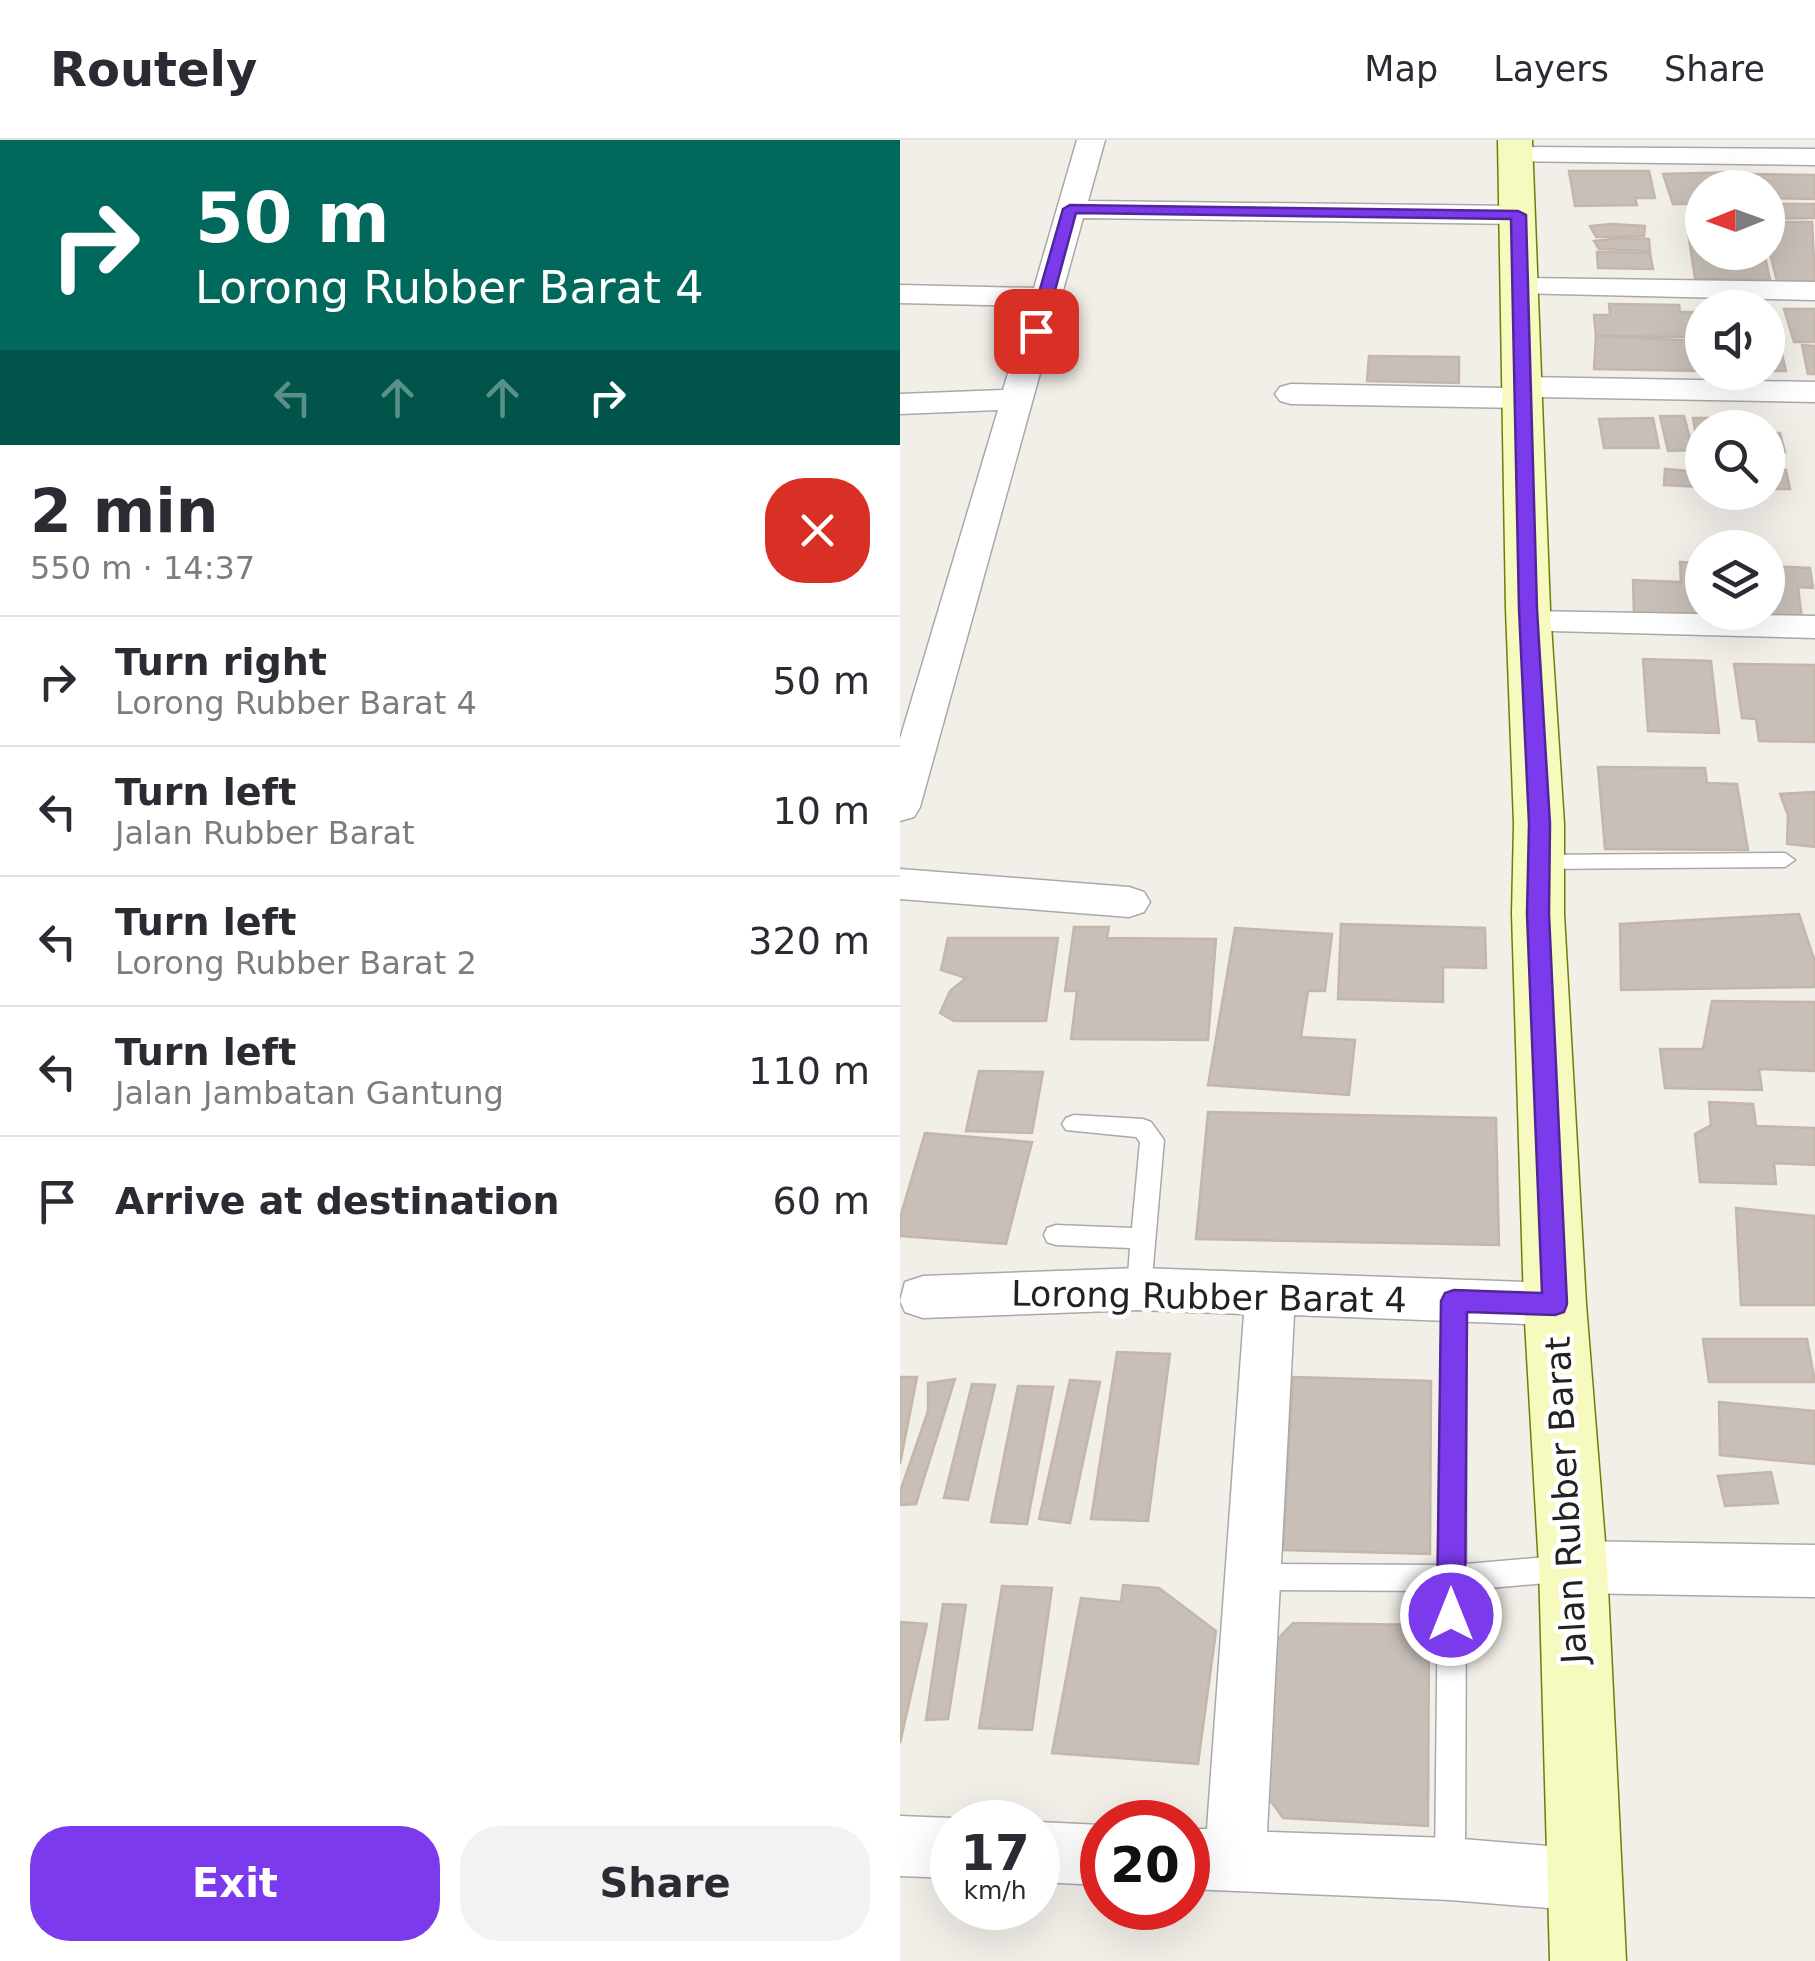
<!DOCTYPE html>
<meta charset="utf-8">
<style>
body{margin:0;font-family:"DejaVu Sans",sans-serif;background:#f2f2f3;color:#2b2b33;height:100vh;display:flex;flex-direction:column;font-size:38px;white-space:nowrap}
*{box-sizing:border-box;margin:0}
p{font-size:32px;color:#7c7c81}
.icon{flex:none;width:55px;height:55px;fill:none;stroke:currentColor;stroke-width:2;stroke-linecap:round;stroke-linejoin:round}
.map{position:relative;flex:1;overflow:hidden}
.side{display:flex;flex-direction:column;background:#fff;width:900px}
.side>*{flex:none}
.top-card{background:#00695c;color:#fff;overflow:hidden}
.needle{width:65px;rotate:269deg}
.buttons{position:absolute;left:785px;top:30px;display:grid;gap:20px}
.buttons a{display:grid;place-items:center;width:100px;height:100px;border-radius:50%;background:#fff;box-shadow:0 10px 40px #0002;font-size:50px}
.speed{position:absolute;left:30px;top:1660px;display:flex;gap:20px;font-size:50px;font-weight:700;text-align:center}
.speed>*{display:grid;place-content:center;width:130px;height:130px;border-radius:50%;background:#fff;box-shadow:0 10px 40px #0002;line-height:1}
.speed small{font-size:25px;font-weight:400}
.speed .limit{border:15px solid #d22;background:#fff;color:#111}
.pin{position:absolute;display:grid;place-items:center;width:85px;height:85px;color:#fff;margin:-42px;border-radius:20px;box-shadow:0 5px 15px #0006}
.me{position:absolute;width:110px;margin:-55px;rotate:0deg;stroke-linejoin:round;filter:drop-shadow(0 0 8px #0008)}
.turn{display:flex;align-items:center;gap:35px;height:210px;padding:0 30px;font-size:45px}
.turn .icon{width:130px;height:130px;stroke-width:2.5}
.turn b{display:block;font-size:70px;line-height:85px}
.lanes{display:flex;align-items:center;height:95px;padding:0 30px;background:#0003;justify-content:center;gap:50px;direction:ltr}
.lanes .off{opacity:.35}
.round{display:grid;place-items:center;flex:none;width:105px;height:105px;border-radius:40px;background:#f2f2f3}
.head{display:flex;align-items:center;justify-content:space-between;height:170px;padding:0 30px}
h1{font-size:60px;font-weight:600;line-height:75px}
.cta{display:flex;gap:20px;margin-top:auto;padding:20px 30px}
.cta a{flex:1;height:115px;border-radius:40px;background:#7c3aed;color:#fff;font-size:40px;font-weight:600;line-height:115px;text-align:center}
.cta a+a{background:#f2f2f3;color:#2b2b33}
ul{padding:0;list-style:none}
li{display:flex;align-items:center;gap:30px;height:130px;padding:0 30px;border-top:2px solid #e1e1e2}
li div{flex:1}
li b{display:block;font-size:38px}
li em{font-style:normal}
header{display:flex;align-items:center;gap:60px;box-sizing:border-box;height:140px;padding:0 50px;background:#fff;border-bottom:2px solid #e1e1e2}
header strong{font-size:48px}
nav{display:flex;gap:55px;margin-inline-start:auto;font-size:35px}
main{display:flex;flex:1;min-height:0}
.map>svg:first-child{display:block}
.building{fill:#c7bfb8;stroke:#c4b6ab;stroke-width:2.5}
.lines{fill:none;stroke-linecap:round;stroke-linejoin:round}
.lane-casing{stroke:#a9a9a9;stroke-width:3}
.street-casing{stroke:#a9a9a9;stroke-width:3}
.secondary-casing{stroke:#707d05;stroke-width:3}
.lane{fill:#fff;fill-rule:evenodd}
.street{fill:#fff;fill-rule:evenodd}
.secondary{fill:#f7fabf;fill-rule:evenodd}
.route{fill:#7c3aed;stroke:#51269a;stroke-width:2.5}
.labels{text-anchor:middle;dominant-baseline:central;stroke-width:9;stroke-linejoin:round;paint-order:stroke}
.street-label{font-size:35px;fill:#222;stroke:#fff}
</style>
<header>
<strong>Routely</strong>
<nav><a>Map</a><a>Layers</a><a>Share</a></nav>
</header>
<main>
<section class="side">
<div class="top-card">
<div class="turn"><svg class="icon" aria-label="right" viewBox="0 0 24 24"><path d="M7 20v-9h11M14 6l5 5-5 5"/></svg><div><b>50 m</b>Lorong Rubber Barat 4</div></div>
<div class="lanes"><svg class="icon off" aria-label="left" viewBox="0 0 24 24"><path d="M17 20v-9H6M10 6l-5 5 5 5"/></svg><svg class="icon off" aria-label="ahead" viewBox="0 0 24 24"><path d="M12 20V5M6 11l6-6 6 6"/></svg><svg class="icon off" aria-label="ahead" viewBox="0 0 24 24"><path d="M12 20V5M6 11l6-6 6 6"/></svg><svg class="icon" aria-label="right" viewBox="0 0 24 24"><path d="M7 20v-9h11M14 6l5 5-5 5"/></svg></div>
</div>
<div class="head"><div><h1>2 min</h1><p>550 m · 14:37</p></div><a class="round" style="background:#d93025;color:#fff"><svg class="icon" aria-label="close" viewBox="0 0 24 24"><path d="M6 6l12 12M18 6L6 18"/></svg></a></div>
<ul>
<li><svg class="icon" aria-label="right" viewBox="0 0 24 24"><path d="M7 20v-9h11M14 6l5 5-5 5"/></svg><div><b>Turn right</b><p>Lorong Rubber Barat 4</p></div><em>50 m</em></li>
<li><svg class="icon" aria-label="left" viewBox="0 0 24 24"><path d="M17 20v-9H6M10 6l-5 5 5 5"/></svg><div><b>Turn left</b><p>Jalan Rubber Barat</p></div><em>10 m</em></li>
<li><svg class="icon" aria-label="left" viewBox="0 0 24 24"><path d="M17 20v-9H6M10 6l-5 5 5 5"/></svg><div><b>Turn left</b><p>Lorong Rubber Barat 2</p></div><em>320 m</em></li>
<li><svg class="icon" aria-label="left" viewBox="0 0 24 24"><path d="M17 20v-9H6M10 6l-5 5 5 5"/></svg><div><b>Turn left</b><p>Jalan Jambatan Gantung</p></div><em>110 m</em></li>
<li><svg class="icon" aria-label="arrive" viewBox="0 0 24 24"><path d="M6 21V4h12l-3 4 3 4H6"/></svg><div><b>Arrive at destination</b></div><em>60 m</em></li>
</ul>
<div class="cta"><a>Exit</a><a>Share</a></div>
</section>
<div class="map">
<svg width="915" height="1821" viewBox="0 0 915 1821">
<rect width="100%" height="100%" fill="#f2efe9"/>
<g class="building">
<polygon points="669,31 749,31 755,58 735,58 737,65 675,66"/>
<polygon points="840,32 845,48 802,48 802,64 773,64 763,34"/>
<polygon points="851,34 915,35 915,59 868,58 868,48 853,48"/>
<polygon points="868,64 915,64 915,78 868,79"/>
<polygon points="868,82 912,82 915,141 877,141 868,106"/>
<polygon points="711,84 745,86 744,96 696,97 690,86"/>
<polygon points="787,85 802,85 802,112 864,112 870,140 795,138"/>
<polygon points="720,98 749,99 750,111 699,109 694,101"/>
<polygon points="697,112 750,113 753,129 698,128"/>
<polygon points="709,164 779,165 780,172 801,172 802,197 696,196 694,175 710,175"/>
<polygon points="868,168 871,168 886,231 868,231"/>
<polygon points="884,169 915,169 915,202 894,202"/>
<polygon points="696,196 802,201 802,231 694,229"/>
<polygon points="902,205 915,206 915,234 908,234"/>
<polygon points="469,216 559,217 559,243 467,241"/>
<polygon points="760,276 784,276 793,310 768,311"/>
<polygon points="753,278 759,308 704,308 699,279"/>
<polygon points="793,278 850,278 853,288 802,288 802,308 798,308"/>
<polygon points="868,293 880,293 885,312 868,311"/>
<polygon points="765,329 800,332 800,347 764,345"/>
<polygon points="868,330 886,330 890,349 868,349"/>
<polygon points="780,422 802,423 802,472 825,472 826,479 734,475 733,440 781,442"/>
<polygon points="868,426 910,428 913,448 898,447 902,480 850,477 849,472 868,472"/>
<polygon points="743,519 811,521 819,593 748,591"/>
<polygon points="834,524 915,525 915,602 859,601 856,579 842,578"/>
<polygon points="698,627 805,628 807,643 837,644 848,710 705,709"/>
<polygon points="915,652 915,707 887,704 888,675 880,654"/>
<polygon points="899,774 915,822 915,847 721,850 720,784"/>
<polygon points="441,784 585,788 586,828 543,827 543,862 438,859"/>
<polygon points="174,787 209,787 207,798 316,799 308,900 171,899 177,851 165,851"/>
<polygon points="335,788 432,794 425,851 408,851 401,897 455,900 449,955 308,945"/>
<polygon points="48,798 158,798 146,881 54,881 40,873 50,851 66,838 41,830"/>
<polygon points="812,861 915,862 915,931 859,929 862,950 765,948 760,909 803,909"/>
<polygon points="79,931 143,932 132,993 66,991"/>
<polygon points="809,962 853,964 856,986 915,988 915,1025 874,1023 876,1044 800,1042 795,994 811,985"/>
<polygon points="308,972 596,978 599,1105 296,1099"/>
<polygon points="25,993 132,1002 106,1104 0,1096 0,1078"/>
<polygon points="836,1068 915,1076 915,1165 841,1165"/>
<polygon points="803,1199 907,1199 915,1242 809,1242"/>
<polygon points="217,1212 270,1214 248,1381 191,1379"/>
<polygon points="0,1237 17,1237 0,1324"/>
<polygon points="393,1237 531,1241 530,1414 383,1410"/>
<polygon points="55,1239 16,1364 0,1365 0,1352 28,1271 28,1243"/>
<polygon points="170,1240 200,1242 170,1383 139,1379"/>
<polygon points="72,1244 95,1245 68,1360 44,1358"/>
<polygon points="118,1246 153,1247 127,1384 91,1382"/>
<polygon points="819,1262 915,1271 915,1324 820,1315"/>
<polygon points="871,1332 878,1363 825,1366 818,1336"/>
<polygon points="223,1445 259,1448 316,1491 298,1624 152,1613 181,1458 221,1462"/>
<polygon points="102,1446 152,1448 132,1590 79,1588"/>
<polygon points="43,1464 66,1465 48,1579 26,1580"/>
<polygon points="0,1482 27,1484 0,1603"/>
<polygon points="393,1483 529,1485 528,1686 383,1678 359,1645 371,1506"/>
</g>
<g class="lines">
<defs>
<g id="lane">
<polygon points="885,713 895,720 885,727 640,729 630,722 640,715"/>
<polygon points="174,975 243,979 251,982 264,1000 251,1149 248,1156 239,1159 230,1156 227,1149 230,1108 156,1105 147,1102 144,1095 147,1088 156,1085 232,1088 240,1002 236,997 166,990 162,984 166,978"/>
<polygon points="554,1151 563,1154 566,1161 566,1424 669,1415 679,1419 683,1428 679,1437 669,1441 566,1450 565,1727 561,1738 550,1742 539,1738 535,1727 538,1451 353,1450 343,1446 339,1437 343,1428 353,1424 538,1425 542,1161 545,1154"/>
</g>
<g id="street">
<polygon points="177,0 205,0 188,61 618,66 628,69 632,75 628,81 618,84 183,78 20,667 14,677 0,681 0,599 98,270 0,274 0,254 103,250 128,166 0,163 0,145 134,148"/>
<polygon points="616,7 915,9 915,25 606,21 602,15 606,9"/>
<polygon points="622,138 915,142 915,160 611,153 607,147 611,141"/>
<polygon points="621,237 915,242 915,262 639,257 635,265 624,268 391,264 380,261 375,254 380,247 391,244 606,248 610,240"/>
<polygon points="630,471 915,476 915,498 617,490 612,482 617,474"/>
<polygon points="0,729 229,747 244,752 250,762 244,772 229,777 0,759"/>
<polygon points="239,1128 655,1143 673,1149 680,1164 673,1179 655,1185 394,1175 367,1692 550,1698 685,1709 707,1718 716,1740 707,1762 685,1771 550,1760 288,1749 288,1689 307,1689 344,1174 239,1170 23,1178 5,1172 0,1161 5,1142 23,1136"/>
<polygon points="673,1401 915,1405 915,1457 673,1453 653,1445 645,1427 653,1409"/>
<polygon points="0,1676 52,1678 64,1682 52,1682 52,1738 0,1736"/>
<polygon points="136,1682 138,1682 202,1685 202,1745 138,1742"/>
</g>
<polygon id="secondary" points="598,0 632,0 650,469 664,684 664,774 686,1164 707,1427 726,1821 650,1821 639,1427 624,1164 612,774 614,684 606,469"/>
</defs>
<use href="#lane" class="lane-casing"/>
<use href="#street" class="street-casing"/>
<use href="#secondary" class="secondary-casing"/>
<use href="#lane" class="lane"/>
<use href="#street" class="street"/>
<use href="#secondary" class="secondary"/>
</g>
<polygon class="route" points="170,65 618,71 626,75 637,469 650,684 649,774 667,1164 664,1172 655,1175 567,1172 565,1475 561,1484 551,1488 541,1484 537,1475 541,1161 545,1153 554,1150 642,1153 627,774 629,684 619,469 611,79 176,73 144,191 130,194 128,191 163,69"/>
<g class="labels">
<g class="street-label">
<text transform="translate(309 1157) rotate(1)">Lorong Rubber Barat 4</text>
<text transform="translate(666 1360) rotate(-93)">Jalan Rubber Barat</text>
</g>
</g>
</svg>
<div class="buttons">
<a><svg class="needle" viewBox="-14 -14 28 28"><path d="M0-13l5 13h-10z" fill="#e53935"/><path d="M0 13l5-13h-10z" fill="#7c7c81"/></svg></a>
<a><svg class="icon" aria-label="sound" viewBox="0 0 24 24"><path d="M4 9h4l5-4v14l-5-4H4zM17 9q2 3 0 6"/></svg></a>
<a><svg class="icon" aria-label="search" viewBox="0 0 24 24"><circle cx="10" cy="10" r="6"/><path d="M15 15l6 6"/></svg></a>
<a><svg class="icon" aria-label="layers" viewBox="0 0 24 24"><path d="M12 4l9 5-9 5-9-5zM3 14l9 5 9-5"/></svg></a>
</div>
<div class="speed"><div>17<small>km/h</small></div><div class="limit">20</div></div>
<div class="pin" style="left:136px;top:191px;background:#d93025"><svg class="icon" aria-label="arrive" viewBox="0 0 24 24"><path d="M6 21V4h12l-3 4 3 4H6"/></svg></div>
<svg class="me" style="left:551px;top:1475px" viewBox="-20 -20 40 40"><circle r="17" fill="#7c3aed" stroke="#fff" stroke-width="3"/><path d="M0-11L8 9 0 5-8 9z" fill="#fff"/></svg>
</div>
</main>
